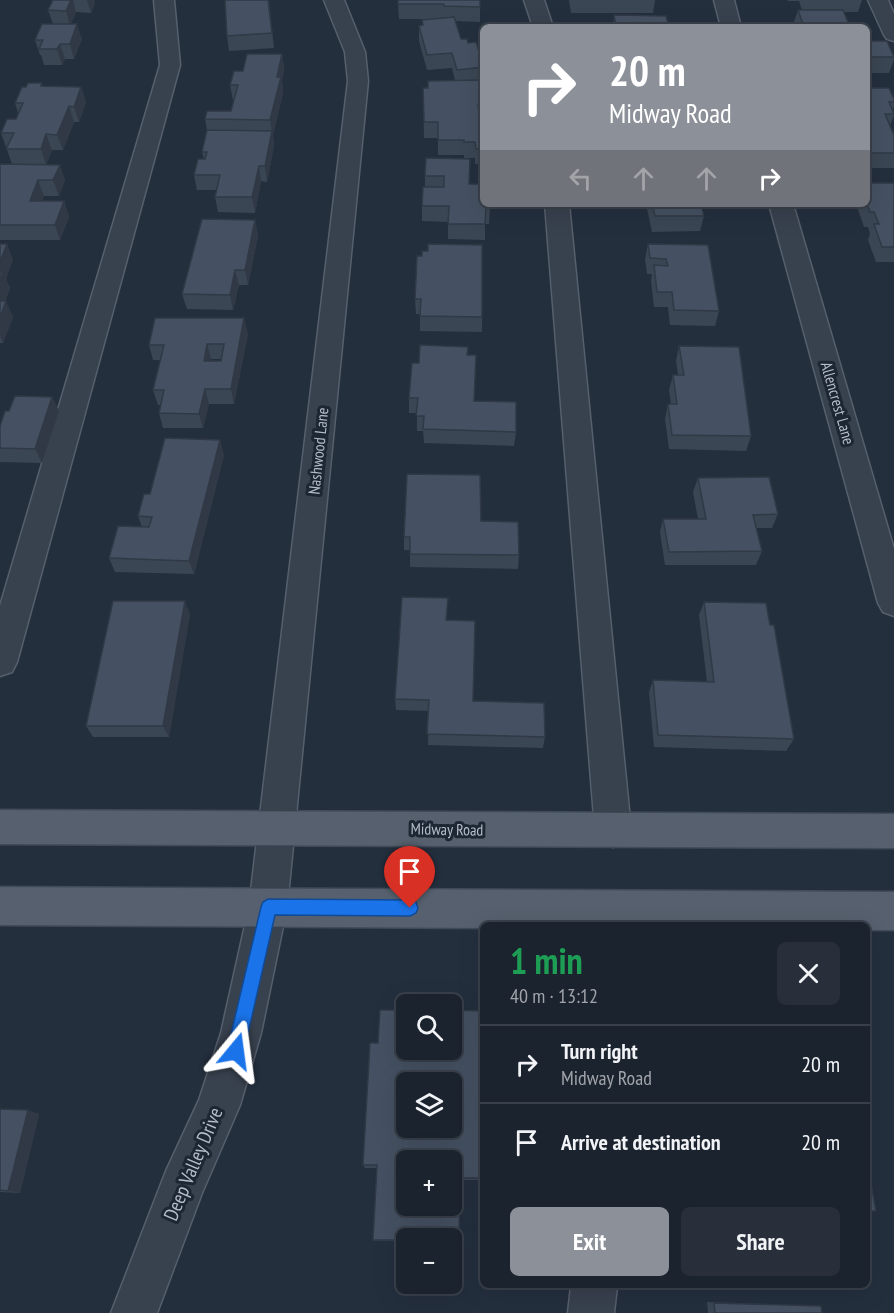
<!DOCTYPE html>
<meta charset="utf-8">
<style>
body{margin:0;font-family:"PT Sans Narrow",sans-serif;background:#282f3a;color:#f1f3f6;height:100vh;display:flex;flex-direction:column;font-size:22px;white-space:nowrap}
*{box-sizing:border-box;margin:0}
p{font-size:20px;color:#a0a4aa}
.icon{flex:none;width:33px;height:33px;fill:none;stroke:currentColor;stroke-width:2;stroke-linecap:round;stroke-linejoin:round}
.map{position:relative;flex:1;overflow:hidden}
.drawer{position:absolute;left:480px;top:922px;width:390px;height:366px;display:flex;flex-direction:column;background:#1b232e;border-radius:9px;box-shadow:0 6px 24px #0002,0 0 0 2px #39404a}
.drawer>*{flex:none}
.guide{position:absolute;left:480px;top:24px;width:390px;height:183px;border-radius:9px;box-shadow:0 6px 24px #0002,0 0 0 2px #39404a;background:#8c9099;color:#fff;overflow:hidden}
.tools{position:absolute;left:396px;top:994px;display:grid;gap:12px}
.tools a{display:grid;place-items:center;width:66px;height:66px;border-radius:9px;background:#1b232e;box-shadow:0 6px 24px #0002,0 0 0 2px #39404a;font-size:30px}
.pin{position:absolute;display:grid;place-items:center;width:51px;height:51px;color:#fff;margin:-62px -26px;border-radius:50% 50% 50% 0;rotate:-45deg;box-shadow:0 0 6px #0007}
.pin .icon{rotate:45deg}
.me{position:absolute;width:66px;margin:-33px;rotate:16deg;stroke-linejoin:round;filter:drop-shadow(0 0 4px #0008)}
.turn{display:flex;align-items:center;gap:21px;height:126px;padding:0 30px;font-size:27px}
.turn .icon{width:78px;height:78px;stroke-width:2.5}
.turn b{display:block;font-size:42px;line-height:51px}
.lanes{display:flex;align-items:center;height:57px;padding:0 30px;background:#0003;justify-content:center;gap:30px;direction:ltr}
.lanes .off{opacity:.35}
.round{display:grid;place-items:center;flex:none;width:63px;height:63px;border-radius:9px;background:#282f3a}
.summary{display:flex;align-items:center;justify-content:space-between;height:102px;padding:0 30px}
h1{font-size:36px;font-weight:800;line-height:45px;color:#1e9e55}
.cta{display:flex;gap:12px;margin-top:auto;padding:12px 30px}
.cta a{flex:1;height:69px;border-radius:9px;background:#8c9099;color:#fff;font-size:24px;font-weight:800;line-height:69px;text-align:center}
.cta a+a{background:#282f3a;color:#f1f3f6}
ul{padding:0;list-style:none}
li{display:flex;align-items:center;gap:18px;height:78px;padding:0 30px;border-top:2px solid #39404a}
li div{flex:1}
li b{display:block;font-size:22px}
li em{font-style:normal}
.map>svg:first-child{display:block}
.lines{fill:none;stroke-linecap:round;stroke-linejoin:round}
.minor-casing{stroke:#565f6c;stroke-width:3}
.major-casing{stroke:#414a57;stroke-width:3}
.minor{fill:#38414e;fill-rule:evenodd}
.major{fill:#56606e;fill-rule:evenodd}
.wall{fill:#3b4654;fill-rule:evenodd}
.shaded-wall{fill:#303945}
.building{fill:#455162;stroke:#303945;stroke-width:1.5;fill-rule:evenodd}
.route{fill:#1a73e8;stroke:#114b97;stroke-width:1.5}
.labels{text-anchor:middle;dominant-baseline:central;stroke-width:6;stroke-linejoin:round;paint-order:stroke}
.street-label{font-size:16px;fill:#b4bcc9;stroke:#1d2633}
.near-street-label{font-size:20px;fill:#b4bcc9;stroke:#1d2633}
</style>
<div class="map">
<svg width="894" height="1313" viewBox="0 0 894 1313">
<rect width="100%" height="100%" fill="#242f3e"/>
<g class="lines">
<defs>
<g id="minor">
<polygon points="154,0 174,0 180,65 17,662 12,672 0,676 0,606 160,65"/>
<polygon points="324,0 344,0 365,52 368,81 287,907 261,1033 240,1105 202,1193 157,1313 111,1313 166,1171 199,1100 221,1033 249,907 348,81 345,52"/>
<polygon points="524,0 544,0 553,27 533,27"/>
<polygon points="714,0 734,0 741,27 721,27"/>
<polygon points="868,0 888,0 894,14 894,41 887,39 884,35"/>
<polygon points="545,204 569,204 631,830 626,842 613,847 600,842 595,830"/>
<polygon points="769,204 793,204 894,549 894,616 883,612 878,603"/>
<polygon points="571,1286 617,1286 614,1313 568,1313"/>
</g>
<g id="major">
<polygon points="0,810 894,814 894,848 0,844"/>
<polygon points="0,887 894,892 894,930 867,930 867,926 483,926 483,928 0,925"/>
</g>
</defs>
<use href="#minor" class="minor-casing"/>
<use href="#major" class="major-casing"/>
<use href="#minor" class="minor"/>
<use href="#major" class="major"/>
</g>
<g class="wall">
<polygon points="53,0 94,0 95,3 91,13 76,12 71,24 82,39 74,59 65,59 62,65 44,65 41,55 40,55 35,40 53,24 48,10"/>
<polygon points="269,0 274,48 229,51 227,36"/>
<polygon points="480,0 480,22 455,21 461,39 468,43 483,64 483,120 479,120 480,124 483,124 483,164 475,164 475,158 464,158 464,155 438,155 438,138 424,138 423,88 428,88 455,80 452,68 427,70 419,41 419,26 422,26 422,20 429,19 399,19 398,4"/>
<polygon points="569,0 655,0 653,13 571,13"/>
<polygon points="787,0 862,0 858,12 844,12 850,27 794,27 793,25 798,10 812,10 802,10 799,1 788,1"/>
<polygon points="614,15 669,27 613,27"/>
<polygon points="867,41 894,56 894,59 889,73 867,73"/>
<polygon points="282,54 284,69 282,80 283,93 273,135 274,146 267,182 261,181 255,213 218,212 215,197 216,190 197,190 194,175 204,159 202,152 207,130 205,119 231,111 234,100 233,100 230,85 243,71"/>
<polygon points="43,86 81,87 86,102 79,122 74,122 63,150 52,150 46,165 65,180 59,196 44,196 42,201 64,201 69,217 60,240 0,240 0,164 12,164 1,133 16,119 18,113 15,103"/>
<polygon points="867,88 894,99 894,106 893,110 894,115 890,126 894,135 894,168 867,168"/>
<polygon points="470,159 469,184 490,204 489,224 485,224 485,240 448,239 448,222 422,221 422,206 425,187 425,176"/>
<polygon points="894,183 894,262 876,262 868,240 870,234 868,227 864,227 856,204 867,204"/>
<polygon points="646,204 701,204 704,216 700,231 652,232"/>
<polygon points="255,220 258,236 248,285 239,285 233,310 187,309 182,294"/>
<polygon points="0,244 13,259 6,279 10,288 5,301 13,317 3,343 0,343"/>
<polygon points="648,244 708,245 719,311 715,326 670,325 668,307 654,307 651,281 652,274 647,274 645,259"/>
<polygon points="417,256 482,317 482,332 420,331 420,314 416,314 415,299"/>
<path d="M248 334 234 404H209L203 428H163L159 413 161 405H158L153 390 160 360H153L149 345ZM211 359H221V361H211Z"/>
<polygon points="679,346 751,436 746,451 669,449 665,419 668,404 671,404 669,390 673,375 678,375 676,361"/>
<polygon points="468,355 474,401 516,432 514,446 424,443 423,431 417,431 417,413 409,413 409,398 419,363"/>
<polygon points="52,397 59,411 42,463 0,462 0,426 9,411"/>
<polygon points="224,455 194,574 115,572 109,558 142,527 138,516 150,494"/>
<polygon points="698,478 778,514 772,528 756,528 762,551 756,565 665,565 660,532 663,519 698,519 693,492"/>
<polygon points="481,521 519,555 518,569 410,567 410,550 404,550 404,537"/>
<polygon points="704,602 770,625 794,739 786,751 654,747 649,692 653,680 707,682 699,615"/>
<polygon points="190,614 169,737 93,737 86,726"/>
<polygon points="447,621 473,701 545,737 543,748 428,745 429,711 396,710 395,699"/>
<polygon points="483,1011 483,1180 460,1180 459,1242 452,1242 452,1239 406,1239 406,1241 375,1241 373,1240 377,1168 365,1168 363,1165 378,1043"/>
<polygon points="0,1109 39,1114 20,1193 0,1192"/>
<polygon points="707,1302 821,1306 822,1313 708,1313"/>
</g>
<g class="shaded-wall">
<polygon points="71,0 73,0 76,12 70,26 66,11"/>
<polygon points="87,0 94,0 95,3 91,13"/>
<polygon points="268,0 269,0 274,48 272,33"/>
<polygon points="77,24 82,39 74,59 70,44"/>
<polygon points="60,44 65,59 62,65 57,49"/>
<polygon points="282,54 284,69 282,80 283,93 273,135 274,146 267,182 265,166 272,132 270,120"/>
<polygon points="81,87 86,102 79,122 74,107"/>
<polygon points="69,106 74,122 63,150 57,135"/>
<polygon points="46,134 52,150 46,165 41,149"/>
<polygon points="60,165 65,180 59,196 53,180"/>
<polygon points="259,166 261,181 255,213 252,197"/>
<polygon points="38,180 44,196 36,216 30,201"/>
<polygon points="64,201 69,217 60,240 55,225"/>
<polygon points="255,220 258,236 248,285 245,270"/>
<polygon points="7,244 13,259 6,279 10,288 0,317 0,262"/>
<polygon points="235,270 239,285 233,310 230,295"/>
<polygon points="6,301 13,317 3,343 0,336 0,318"/>
<polygon points="244,318 248,334 234,404 231,389"/>
<polygon points="207,344 211,359 208,376 204,361"/>
<polygon points="205,389 209,404 203,428 199,414"/>
<polygon points="52,397 59,411 42,463 35,449"/>
<polygon points="220,440 224,455 194,574 189,561"/>
<polygon points="185,601 190,614 169,737 163,726"/>
<polygon points="28,1110 39,1114 20,1193 8,1191"/>
</g>
<g class="building">
<polygon points="53,0 71,0 66,11 48,10"/>
<polygon points="225,0 268,0 272,33 227,36"/>
<polygon points="398,0 480,0 480,7 444,6 444,4 398,4"/>
<polygon points="798,10 843,10 850,27 804,27"/>
<polygon points="614,15 666,16 669,27 616,27"/>
<polygon points="454,17 461,39 467,39 468,43 476,42 483,64 483,67 457,70 452,53 427,55 419,26 423,25 422,20"/>
<polygon points="42,24 77,24 70,44 60,44 57,49 39,49 43,40 35,40"/>
<polygon points="867,41 887,41 894,57 867,57"/>
<polygon points="247,54 282,54 277,77 281,77 270,120 205,119 207,111 231,111 238,85 230,85 234,71 243,71"/>
<polygon points="483,80 483,105 478,105 480,124 483,124 483,149 476,149 475,142 464,142 464,140 438,140 438,122 424,122 423,88 428,88 428,81"/>
<polygon points="28,83 42,83 41,86 81,87 74,107 69,106 57,135 46,134 41,149 6,149 14,133 1,133 7,119 16,119 23,103 15,103 22,87 26,87"/>
<polygon points="867,88 889,88 894,99 894,102 889,102 894,114 885,114 894,135 894,153 867,153"/>
<polygon points="207,130 272,131 265,166 259,166 252,197 215,197 220,175 194,175 198,159 205,159 207,152 202,152"/>
<polygon points="426,158 470,159 469,184 483,184 483,204 490,204 489,208 486,208 485,224 448,224 449,206 422,206 423,187 444,187 444,176 425,176"/>
<polygon points="0,164 60,165 53,180 38,180 30,201 64,201 55,225 0,225"/>
<polygon points="867,183 894,183 894,247 882,247 874,224 879,224 874,212 870,212 867,204"/>
<polygon points="652,204 701,204 704,216 655,216"/>
<polygon points="202,219 255,220 245,270 235,270 230,295 182,294"/>
<polygon points="0,244 7,244 0,262"/>
<polygon points="428,244 482,245 482,317 420,316 421,299 415,299 417,256 422,256 422,251 428,251"/>
<polygon points="648,244 708,245 719,311 674,310 672,292 657,292 654,265 668,266 666,259 650,258"/>
<polygon points="0,272 3,272 0,281"/>
<polygon points="0,301 6,301 0,318"/>
<path d="M155 318H244L231 389H205L199 414 159 413 164 390H153L164 345H149ZM207 344H224L221 361H204Z"/>
<polygon points="420,345 468,347 467,355 476,355 474,401 516,402 516,432 423,429 424,416 416,416 418,398 409,398 412,363 419,363"/>
<polygon points="679,346 739,347 751,436 672,435 668,404 677,404 673,375 684,375"/>
<polygon points="15,396 52,397 35,449 0,448 0,426 5,411 9,411"/>
<polygon points="165,438 220,440 189,561 109,558 118,526 149,527 152,517 138,516 144,494 150,494"/>
<polygon points="407,474 480,475 481,521 518,522 519,555 410,554 410,537 404,537"/>
<polygon points="769,477 778,514 753,515 762,551 669,552 663,519 706,519 698,478"/>
<polygon points="402,597 448,598 446,620 475,621 473,701 544,703 545,737 427,734 429,700 395,699"/>
<polygon points="113,601 185,601 163,726 86,726"/>
<polygon points="704,602 766,603 770,625 774,625 794,739 658,735 653,680 714,682"/>
<path d="M380 1010H406V1050H452V1010L483 1011V1178H460L459 1241H452V1239H406V1240H373L377 1165H363L370 1043H378ZM406 1083H452V1128H406ZM406 1161H452V1206H406Z"/>
<polygon points="0,1109 28,1110 8,1191 0,1190"/>
<polygon points="867,1161 876,1211 867,1211"/>
<polygon points="867,1217 870,1235 867,1234"/>
<polygon points="714,1303 821,1306 822,1313 715,1313"/>
</g>
<polygon class="route" points="268,899 410,900 416,902 418,908 416,913 410,916 275,915 244,1051 242,1057 236,1060 230,1057 227,1051 261,907 263,902"/>
<g class="labels">
<g class="street-label">
<text transform="translate(838 403) rotate(74)">Allencrest Lane</text>
<text transform="translate(318 451) rotate(-84)">Nashwood Lane</text>
<text transform="translate(447 829) rotate(1)">Midway Road</text>
</g>
<g class="near-street-label">
<text transform="translate(193 1164) rotate(-67)">Deep Valley Drive</text>
</g>
</g>
</svg>
<div class="tools">
<a><svg class="icon" aria-label="search" viewBox="0 0 24 24"><circle cx="10" cy="10" r="6"/><path d="M15 15l6 6"/></svg></a>
<a><svg class="icon" aria-label="layers" viewBox="0 0 24 24"><path d="M12 4l9 5-9 5-9-5zM3 14l9 5 9-5"/></svg></a>
<a>+</a>
<a>−</a>
</div>
<div class="pin" style="left:410px;top:908px;background:#d93025"><svg class="icon" aria-label="arrive" viewBox="0 0 24 24"><path d="M6 21V4h12l-3 4 3 4H6"/></svg></div>
<svg class="me" style="left:236px;top:1051px" viewBox="-20 -20 40 40"><path d="M0-17L14 15 0 8-14 15z" fill="#1a73e8" stroke="#fff" stroke-width="4"/></svg>
<div class="guide">
<div class="turn"><svg class="icon" aria-label="right" viewBox="0 0 24 24"><path d="M7 20v-9h11M14 6l5 5-5 5"/></svg><div><b>20 m</b>Midway Road</div></div>
<div class="lanes"><svg class="icon off" aria-label="left" viewBox="0 0 24 24"><path d="M17 20v-9H6M10 6l-5 5 5 5"/></svg><svg class="icon off" aria-label="ahead" viewBox="0 0 24 24"><path d="M12 20V5M6 11l6-6 6 6"/></svg><svg class="icon off" aria-label="ahead" viewBox="0 0 24 24"><path d="M12 20V5M6 11l6-6 6 6"/></svg><svg class="icon" aria-label="right" viewBox="0 0 24 24"><path d="M7 20v-9h11M14 6l5 5-5 5"/></svg></div>
</div>
<section class="drawer">
<div class="summary"><div><h1>1 min</h1><p>40 m · 13:12</p></div><a class="round"><svg class="icon" aria-label="close" viewBox="0 0 24 24"><path d="M6 6l12 12M18 6L6 18"/></svg></a></div>
<ul>
<li><svg class="icon" aria-label="right" viewBox="0 0 24 24"><path d="M7 20v-9h11M14 6l5 5-5 5"/></svg><div><b>Turn right</b><p>Midway Road</p></div><em>20 m</em></li>
<li><svg class="icon" aria-label="arrive" viewBox="0 0 24 24"><path d="M6 21V4h12l-3 4 3 4H6"/></svg><div><b>Arrive at destination</b></div><em>20 m</em></li>
</ul>
<div class="cta"><a>Exit</a><a>Share</a></div>
</section>
</div>
